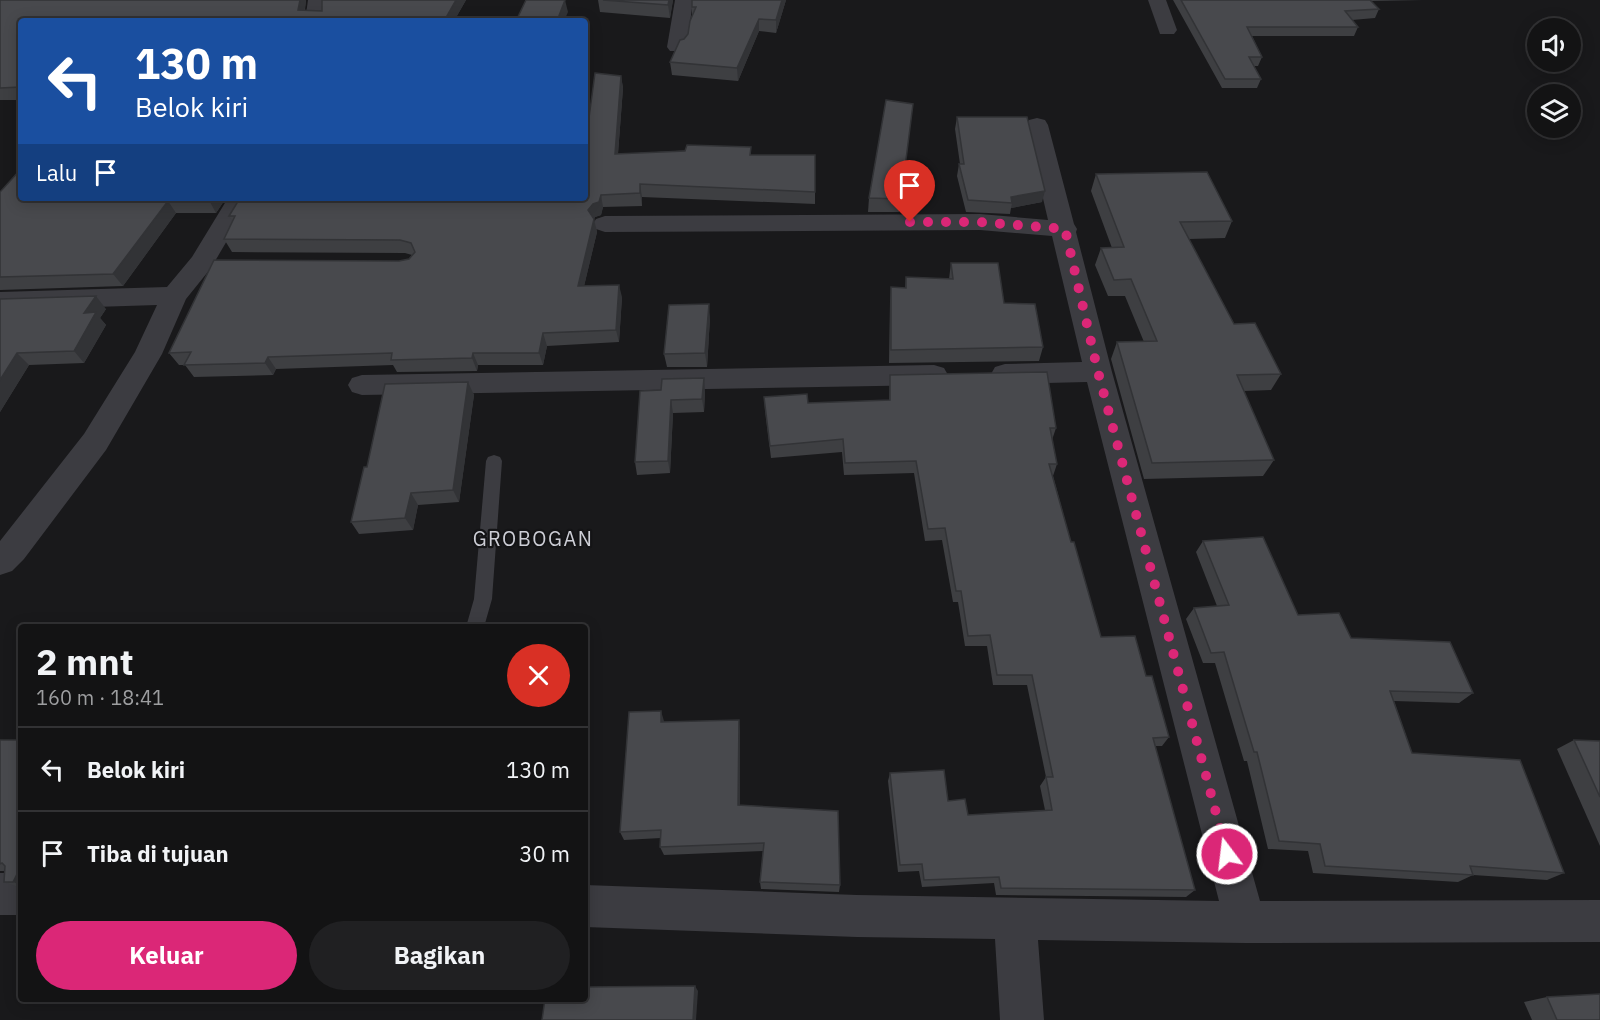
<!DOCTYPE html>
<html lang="id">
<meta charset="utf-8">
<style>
body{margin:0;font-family:"IBM Plex Sans",sans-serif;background:#202022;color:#f1f3f6;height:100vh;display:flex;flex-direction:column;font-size:22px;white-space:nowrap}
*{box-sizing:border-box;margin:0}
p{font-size:20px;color:#9d9ea0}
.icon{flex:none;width:33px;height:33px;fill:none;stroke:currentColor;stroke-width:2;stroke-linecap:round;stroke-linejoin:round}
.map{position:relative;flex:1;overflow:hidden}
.side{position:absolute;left:18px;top:624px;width:570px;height:378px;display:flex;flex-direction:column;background:#131314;border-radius:6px;box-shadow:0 3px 15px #0003,0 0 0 2px #323234}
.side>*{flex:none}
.hud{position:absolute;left:18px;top:18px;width:570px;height:183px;border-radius:6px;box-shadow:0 3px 15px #0003,0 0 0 2px #323234;background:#1a4fa0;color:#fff;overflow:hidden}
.buttons{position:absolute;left:1527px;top:18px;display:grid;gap:12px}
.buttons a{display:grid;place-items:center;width:54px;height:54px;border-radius:50%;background:#131314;box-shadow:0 3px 15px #0003,0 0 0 2px #323234;font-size:30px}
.pin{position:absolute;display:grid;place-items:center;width:51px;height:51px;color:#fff;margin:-62px -26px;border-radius:50% 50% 50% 0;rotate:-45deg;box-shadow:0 0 6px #0007}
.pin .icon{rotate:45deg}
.me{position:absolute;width:66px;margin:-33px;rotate:345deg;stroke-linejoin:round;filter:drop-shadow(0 0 4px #0008)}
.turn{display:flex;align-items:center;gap:21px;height:126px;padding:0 18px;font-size:27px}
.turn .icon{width:78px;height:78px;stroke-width:2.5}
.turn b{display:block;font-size:42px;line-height:51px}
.then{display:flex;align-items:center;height:57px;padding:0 18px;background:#0003;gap:12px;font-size:22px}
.round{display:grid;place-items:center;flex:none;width:63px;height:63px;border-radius:32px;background:#202022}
.overview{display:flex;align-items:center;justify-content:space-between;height:102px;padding:0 18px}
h1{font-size:36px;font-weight:700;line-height:45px}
.button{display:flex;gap:12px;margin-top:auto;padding:12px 18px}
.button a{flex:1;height:69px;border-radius:36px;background:#db2777;color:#fff;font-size:24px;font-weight:700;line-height:69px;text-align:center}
.button a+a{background:#202022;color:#f1f3f6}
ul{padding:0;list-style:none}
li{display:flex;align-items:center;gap:18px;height:84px;padding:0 18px;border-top:2px solid #323234}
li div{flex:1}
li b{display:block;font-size:22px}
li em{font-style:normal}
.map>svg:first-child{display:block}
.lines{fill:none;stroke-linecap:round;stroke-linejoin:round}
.service{fill:#3c3c41;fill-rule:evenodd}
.minor{fill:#3c3c41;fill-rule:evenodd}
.wall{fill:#3e3f42}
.shaded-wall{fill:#323336}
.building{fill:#48494d;stroke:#323336;stroke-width:1.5}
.route{stroke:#db2777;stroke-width:10;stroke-dasharray:0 18}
.labels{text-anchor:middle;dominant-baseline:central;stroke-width:4.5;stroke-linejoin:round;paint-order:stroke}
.quarter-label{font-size:20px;letter-spacing:1.5px;fill:#cdced6;stroke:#141416}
</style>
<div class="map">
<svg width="1600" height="1020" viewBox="0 0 1600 1020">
<rect width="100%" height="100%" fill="#19191b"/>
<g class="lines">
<polygon class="service" points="494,455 500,457 502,461 492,599 484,627 466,627 474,599 486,461 488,457"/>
<g class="minor">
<polygon points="308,0 326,0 325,21 305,21"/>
<polygon points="675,0 693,0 687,47 684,51 670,51 667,47"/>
<polygon points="1148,0 1166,0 1177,30 1174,34 1160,34"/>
<polygon points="1037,118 1045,120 1048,125 1074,224 1077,229 1076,232 1112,372 1260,901 1600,900 1600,942 1245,943 1038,940 1044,1020 1000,1020 995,939 857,937 585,927 585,885 857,895 1219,901 1087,382 1005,384 995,381 991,374 995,367 1005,364 1082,362 1052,236 980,230 605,232 596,229 593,224 596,219 605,216 980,214 1048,220 1026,125 1029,120"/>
<polygon points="228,198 252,198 211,268 186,299 162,354 106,450 24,559 12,571 0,575 0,541 84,434 135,352 157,305 0,310 0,292 167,287 192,257"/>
<polygon points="934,365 944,368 948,375 944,382 934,385 362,395 352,392 348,385 352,378 362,375"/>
<rect x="0" y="873" width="21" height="42"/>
</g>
</g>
<g class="wall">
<polygon points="0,0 306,0 305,10 322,11 322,0 466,0 454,21 21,21 21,100 0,100"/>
<polygon points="598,0 673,0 670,18 600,12"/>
<polygon points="692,0 786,0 776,33 759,31 738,81 672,75 670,62 688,34 692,15"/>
<polygon points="1173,0 1423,0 1371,1 1379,9 1375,18 1352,20 1358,27 1354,36 1252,36 1262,57 1258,66 1254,66 1261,79 1257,88 1222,88"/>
<polygon points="621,76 623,88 618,154 751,147 751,155 815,155 815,204 642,197 642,206 603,207 601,215 595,217 594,219 597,232 584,286 622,297 619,342 547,346 543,365 478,365 477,371 397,372 393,365 276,369 273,375 194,377 185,365 179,365 169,353 399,261 409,259 412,255 405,253 232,252 224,239 233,221 229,216 585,198"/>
<polygon points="913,104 899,212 868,212 869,198"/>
<polygon points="957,117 1042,202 1011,208 1010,214 966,212 957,176 959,164 960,164 955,129"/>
<polygon points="1096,174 1232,221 1225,238 1189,239 1234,324 1281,374 1271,390 1244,391 1274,460 1263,476 1144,479 1111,359 1117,342 1144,342 1125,296 1108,296 1095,265 1101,248 1112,248 1091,191"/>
<polygon points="0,192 226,198 216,213 176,213 123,286 0,290"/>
<polygon points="951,263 1004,303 1043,347 1039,361 889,363 890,301 891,287 905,288 906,277 949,279"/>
<polygon points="0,299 106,309 100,318 106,325 84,363 29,365 0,412"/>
<polygon points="710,318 707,367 667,367 664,354"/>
<polygon points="890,375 1056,428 1052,440 1057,464 1053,476 1071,542 1101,637 1146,676 1169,737 1162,746 1155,746 1195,890 1186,897 996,895 994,883 922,887 919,871 898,872 888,781 890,773 948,801 968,815 1045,810 1040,786 1046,777 1027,685 993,685 987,646 965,646 958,602 953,602 942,540 925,541 914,473 844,475 842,452 771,458 765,410 764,397 808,403 889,400"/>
<polygon points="468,382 474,395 459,502 418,505 413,530 359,534 351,522 367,467"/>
<polygon points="640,391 705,391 704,412 673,413 670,473 637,475 635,462"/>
<polygon points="1203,541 1298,615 1473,693 1459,703 1394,701 1412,753 1564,873 1547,880 1473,875 1458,882 1313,873 1308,851 1268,849 1247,761 1244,761 1215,663 1203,663 1186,619 1194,608 1217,606 1196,552"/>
<polygon points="664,721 664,722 740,730 740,805 840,885 839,892 761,889 760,882 763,851 664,855 660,847 661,838 624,840 620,832"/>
<polygon points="0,740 21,740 21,888 4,882 5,871 0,871"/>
<polygon points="1574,740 1600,741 1600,846 1557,749"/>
<polygon points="1547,997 1600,1020 1532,1020 1524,1002"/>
</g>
<g class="shaded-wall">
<polygon points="300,0 306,0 303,21 298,10"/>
<polygon points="456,0 466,0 454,21 444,21"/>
<polygon points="565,0 568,12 564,21 557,21"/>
<polygon points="669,0 673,0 670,18 668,5"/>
<polygon points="782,0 786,0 776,33 776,20"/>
<polygon points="759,19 759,31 738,81 737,68"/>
<polygon points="621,76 623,88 617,166 615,154"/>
<polygon points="640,184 642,197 642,206 640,193"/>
<polygon points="1045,191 1042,202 1011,208 1012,203 1011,197"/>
<polygon points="601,195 603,207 601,215 595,217 591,223 588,210"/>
<polygon points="210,198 226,198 216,213 209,200"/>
<polygon points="168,201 176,213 123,286 113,274"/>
<polygon points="594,219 597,232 581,299 578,286"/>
<polygon points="619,285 622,297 619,342 616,330"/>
<polygon points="96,296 106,309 100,318 106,325 84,363 74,351 84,313"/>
<polygon points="709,304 710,318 707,367 705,353"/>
<polygon points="543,333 547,346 543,365 539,353"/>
<polygon points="17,353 29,365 0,412 0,380"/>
<polygon points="473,353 478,365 477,371 472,358"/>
<polygon points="268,357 276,369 273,375 265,363"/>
<polygon points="704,378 705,391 704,412 702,399"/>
<polygon points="468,382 474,395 459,502 453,490"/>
<polygon points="671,400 673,413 670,473 668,461"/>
<polygon points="411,493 418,505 413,530 405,518"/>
<polygon points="661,711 664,721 664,732 661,722"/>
<polygon points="739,720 740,730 740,813 738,805"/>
<polygon points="21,866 21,885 13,882"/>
<polygon points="695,986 698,991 696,1020 693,1020"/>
</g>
<g class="building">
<polygon points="0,0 300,0 298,10 322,11 322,0 456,0 444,21 21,21 21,87 0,88"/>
<polygon points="526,0 565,0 557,21 516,21"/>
<polygon points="603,0 669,0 668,5"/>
<polygon points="692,0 782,0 776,20 759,19 737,68 670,62 680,40 684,39 688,34 690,21 696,7 692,7"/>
<polygon points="1181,0 1370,0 1379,9 1345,11 1358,27 1247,27 1262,57 1249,57 1261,79 1225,79"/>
<polygon points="595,73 621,76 615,154 685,151 687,145 751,147 750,155 815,155 815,192 640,184 640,193 601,195 599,202 593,204 588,210 594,219 578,286 619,285 616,330 543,333 539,353 473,353 472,358 391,360 392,353 268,357 265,363 184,365 191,352 169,353 214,260 399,261 409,259 415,252 411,243 400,240 224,239 235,216 229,216 240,198 585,198 585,147"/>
<polygon points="886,100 913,104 901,199 869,198"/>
<polygon points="957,117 1027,117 1045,191 1011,197 1012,203 968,200 959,164 964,164"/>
<polygon points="21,169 21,198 210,198 209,200 168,201 113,274 0,277 0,192"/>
<polygon points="1207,172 1232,221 1180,222 1234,324 1255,323 1281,374 1237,375 1274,460 1152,463 1117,342 1157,341 1131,279 1114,280 1101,248 1124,247 1096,174"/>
<polygon points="951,263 998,263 1004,303 1035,304 1043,347 891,350 891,287 906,288 906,277 953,279"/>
<polygon points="96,296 84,313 96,312 74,351 17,353 0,380 0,299"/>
<polygon points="709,304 705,353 664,354 669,305"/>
<polygon points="1047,372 1056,428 1050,428 1057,464 1049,464 1071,542 1074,542 1101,637 1135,636 1146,676 1152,676 1169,737 1153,738 1195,890 1001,888 999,877 924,880 922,864 900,865 890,773 944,770 948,801 965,799 968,815 1052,810 1046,777 1053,777 1032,675 997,675 990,635 968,636 961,591 956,591 945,528 928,529 916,461 845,463 843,439 770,446 764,397 807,394 808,403 890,400 890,375"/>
<polygon points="704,378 702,399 671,400 668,461 635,462 640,391 661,390 662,379"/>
<polygon points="468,382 453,490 411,493 405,518 351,522 364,467 367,467 385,384"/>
<polygon points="1263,537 1298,615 1339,613 1351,638 1450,642 1473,693 1390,691 1412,753 1520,760 1564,873 1470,866 1473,875 1325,866 1320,844 1279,841 1257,752 1254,752 1224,652 1211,653 1194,608 1229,605 1203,541"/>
<polygon points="661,711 661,722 739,720 738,805 838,811 840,885 760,882 764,843 660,847 661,830 620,832 629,712"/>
<polygon points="0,740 21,740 21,866 13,882 4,882 5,866 2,863 0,864"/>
<polygon points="1574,740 1600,741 1600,797"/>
<polygon points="695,986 693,1020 542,1020 545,999 585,999 585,987"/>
<polygon points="1600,994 1600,1020 1557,1020 1547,997"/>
</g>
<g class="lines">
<polyline class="route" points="910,222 980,222 1065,229 1098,372 1227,854"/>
</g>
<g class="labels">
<g class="quarter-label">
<text x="533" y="538">GROBOGAN</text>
</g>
</g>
</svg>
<div class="buttons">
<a><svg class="icon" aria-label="sound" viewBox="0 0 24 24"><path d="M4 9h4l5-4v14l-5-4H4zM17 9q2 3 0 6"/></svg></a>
<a><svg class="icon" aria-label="layers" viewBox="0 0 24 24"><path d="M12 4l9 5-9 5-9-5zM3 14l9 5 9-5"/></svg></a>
</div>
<div class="pin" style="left:910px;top:222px;background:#d93025"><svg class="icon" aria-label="arrive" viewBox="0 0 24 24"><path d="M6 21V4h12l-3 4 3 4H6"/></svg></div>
<svg class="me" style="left:1227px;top:854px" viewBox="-20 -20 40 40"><circle r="17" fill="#db2777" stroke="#fff" stroke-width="3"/><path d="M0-11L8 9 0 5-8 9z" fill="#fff"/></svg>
<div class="hud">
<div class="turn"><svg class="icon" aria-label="left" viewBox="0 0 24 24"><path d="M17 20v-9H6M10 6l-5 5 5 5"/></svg><div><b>130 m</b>Belok kiri</div></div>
<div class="then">Lalu<svg class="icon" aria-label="arrive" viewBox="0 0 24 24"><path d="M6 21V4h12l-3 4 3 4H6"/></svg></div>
</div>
<section class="side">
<div class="overview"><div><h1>2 mnt</h1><p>160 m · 18:41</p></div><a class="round" style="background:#d93025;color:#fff"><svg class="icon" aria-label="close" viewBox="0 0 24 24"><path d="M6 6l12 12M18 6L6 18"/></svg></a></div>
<ul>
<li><svg class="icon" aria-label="left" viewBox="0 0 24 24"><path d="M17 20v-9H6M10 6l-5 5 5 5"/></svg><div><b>Belok kiri</b></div><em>130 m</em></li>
<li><svg class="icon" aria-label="arrive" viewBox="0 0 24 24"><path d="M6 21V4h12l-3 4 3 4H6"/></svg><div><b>Tiba di tujuan</b></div><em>30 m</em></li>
</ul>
<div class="button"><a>Keluar</a><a>Bagikan</a></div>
</section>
</div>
